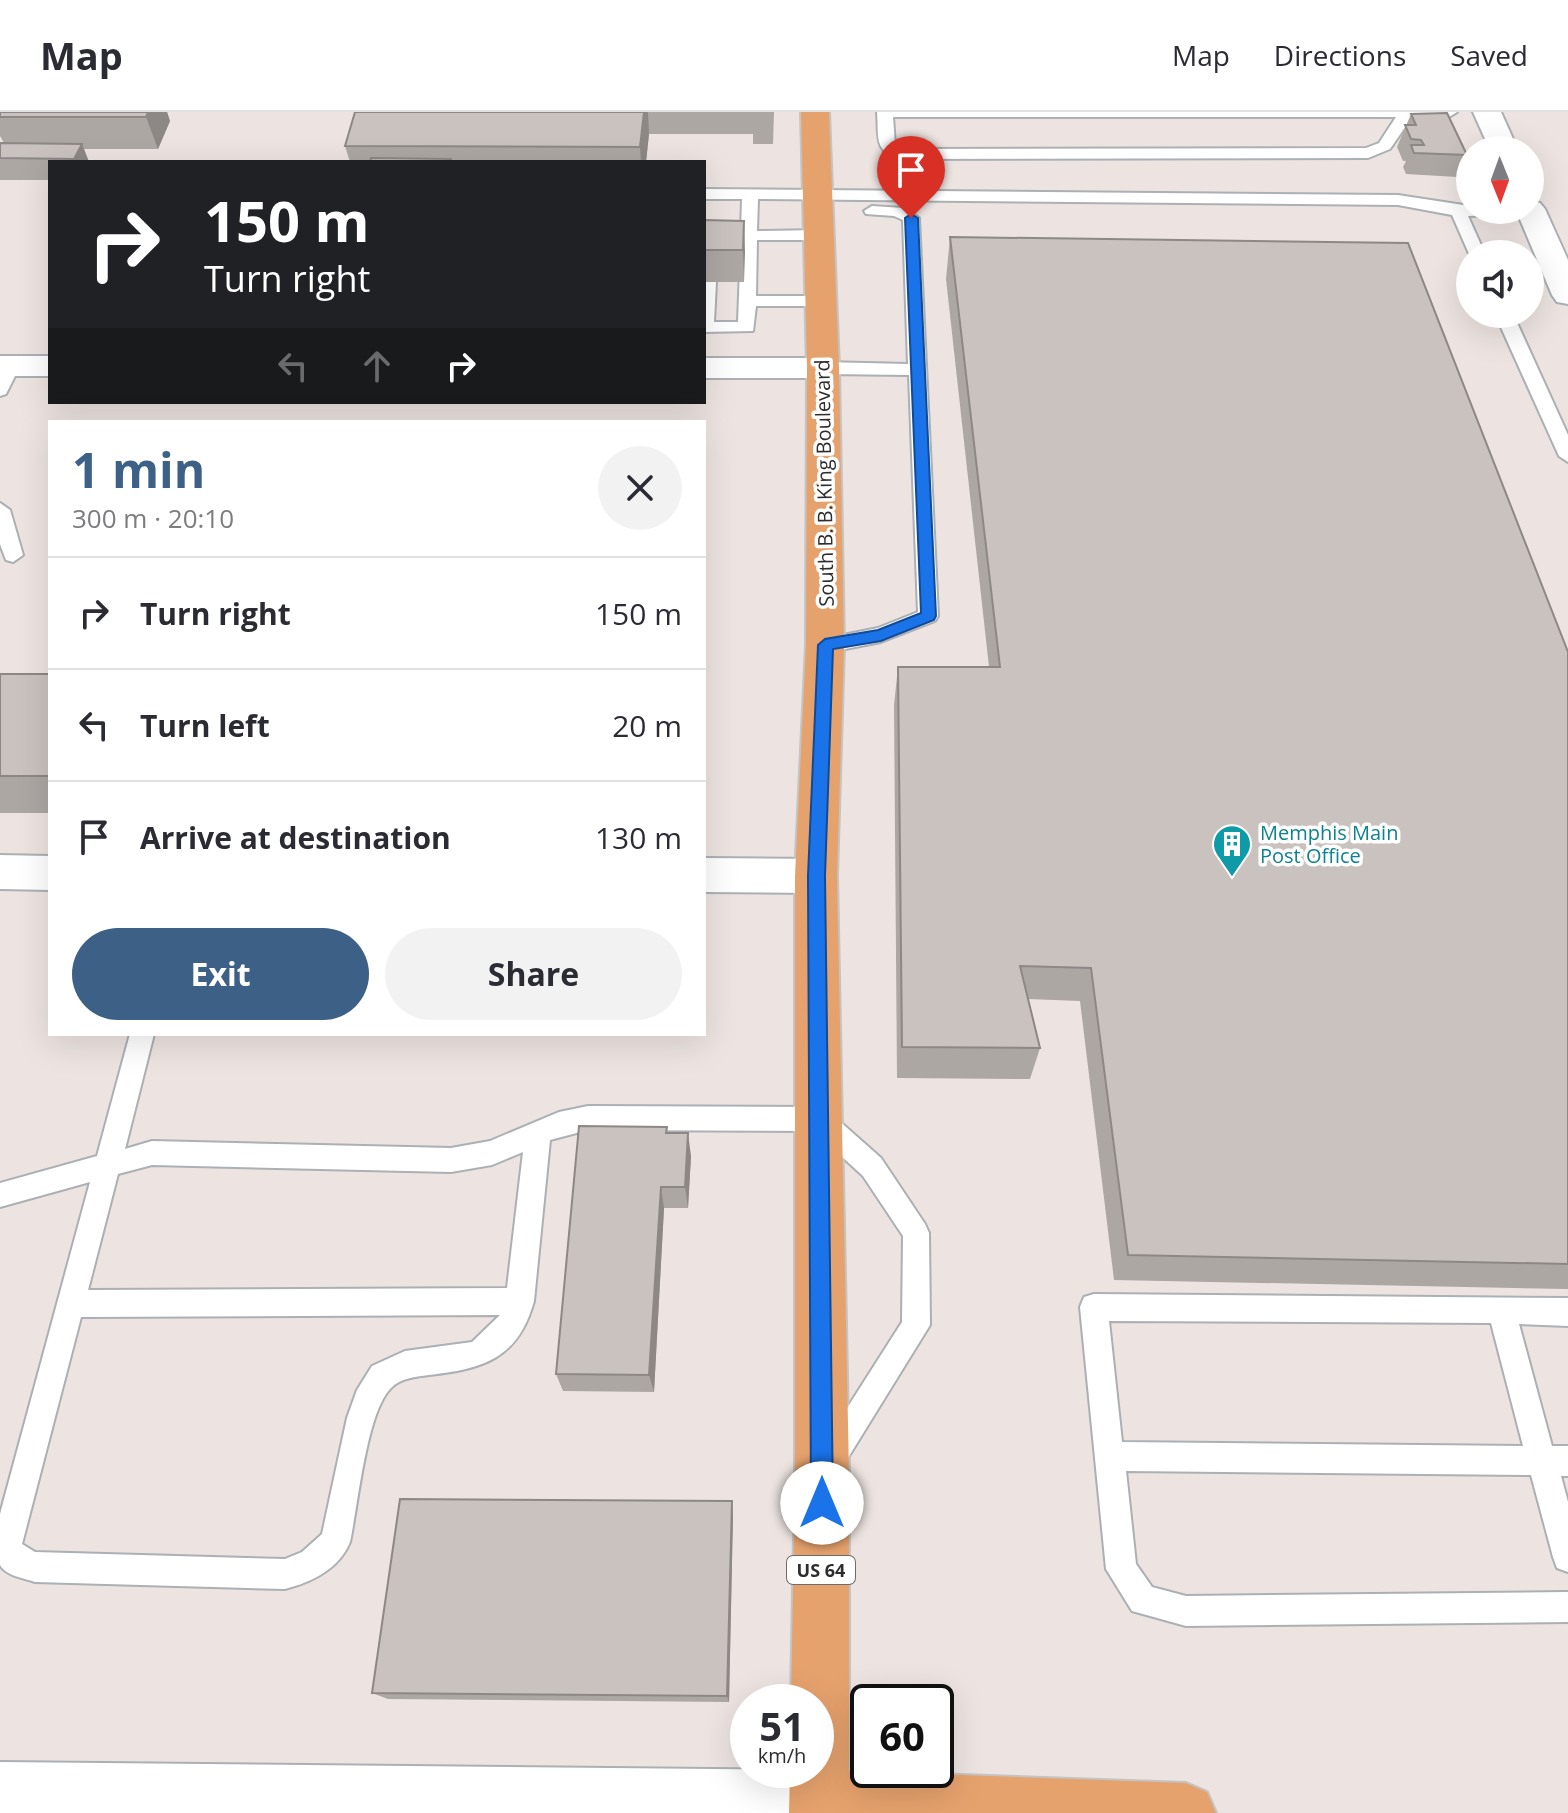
<!DOCTYPE html>
<meta charset="utf-8">
<style>
body{margin:0;font-family:"Open Sans",sans-serif;background:#f2f2f3;color:#2b2b33;height:100vh;display:flex;flex-direction:column;font-size:30px;white-space:nowrap}
*{box-sizing:border-box;margin:0}
p{font-size:26px;color:#7c7c81}
.icon{flex:none;width:44px;height:44px;fill:none;stroke:currentColor;stroke-width:2;stroke-linecap:round;stroke-linejoin:round}
.map{position:relative;flex:1;overflow:hidden}
.sheet{position:absolute;left:48px;top:308px;width:658px;height:616px;display:flex;flex-direction:column;background:#fff;border-radius:0px;box-shadow:0 8px 32px #0002}
.sheet>*{flex:none}
.banner{position:absolute;left:48px;top:48px;width:658px;height:244px;border-radius:0px;box-shadow:0 8px 32px #0002;background:#202124;color:#fff;overflow:hidden}
.needle{width:52px;rotate:179deg}
.fabs{position:absolute;left:1456px;top:24px;display:grid;gap:16px}
.fabs a{display:grid;place-items:center;width:88px;height:88px;border-radius:50%;background:#fff;box-shadow:0 8px 32px #0002;font-size:40px}
.speed{position:absolute;left:730px;top:1572px;display:flex;gap:16px;font-size:40px;font-weight:700;text-align:center}
.speed>*{display:grid;place-content:center;width:104px;height:104px;border-radius:50%;background:#fff;box-shadow:0 8px 32px #0002;line-height:1}
.speed small{font-size:20px;font-weight:400}
.speed .limit{border:4px solid #111;border-radius:12px;background:#fff;color:#111}
.pin{position:absolute;display:grid;place-items:center;width:68px;height:68px;color:#fff;margin:-82px -34px;border-radius:50% 50% 50% 0;rotate:-45deg;box-shadow:0 0 8px #0007}
.pin .icon{rotate:45deg}
.me{position:absolute;width:88px;margin:-44px;rotate:0deg;stroke-linejoin:round;filter:drop-shadow(0 0 6px #0008)}
.turn{display:flex;align-items:center;gap:28px;height:168px;padding:0 24px;font-size:36px}
.turn .icon{width:104px;height:104px;stroke-width:2.5}
.turn b{display:block;font-size:56px;line-height:68px}
.lanes{display:flex;align-items:center;height:76px;padding:0 24px;background:#0003;justify-content:center;gap:40px;direction:ltr}
.lanes .off{opacity:.35}
.round{display:grid;place-items:center;flex:none;width:84px;height:84px;border-radius:42px;background:#f2f2f3}
.head{display:flex;align-items:center;justify-content:space-between;height:136px;padding:0 24px}
h1{font-size:48px;font-weight:700;line-height:60px;color:#3c6086}
.button{display:flex;gap:16px;margin-top:auto;padding:16px 24px}
.button a{flex:1;height:92px;border-radius:48px;background:#3c6086;color:#fff;font-size:32px;font-weight:700;line-height:92px;text-align:center}
.button a+a{background:#f2f2f3;color:#2b2b33}
ul{padding:0;list-style:none}
li{display:flex;align-items:center;gap:24px;height:112px;padding:0 24px;border-top:2px solid #e1e1e2}
li div{flex:1}
li b{display:block;font-size:30px}
li em{font-style:normal}
header{display:flex;align-items:center;gap:48px;box-sizing:border-box;height:112px;padding:0 40px;background:#fff;border-bottom:2px solid #e1e1e2}
header strong{font-size:38px}
nav{display:flex;gap:44px;margin-inline-start:auto;font-size:28px}
.map>svg:first-child{display:block}
.lines{fill:none;stroke-linecap:round;stroke-linejoin:round}
.lane-casing{stroke:#aab0b4;stroke-width:4}
.street-casing{stroke:#aab0b4;stroke-width:4}
.secondary-casing{stroke:#aab0b4;stroke-width:4}
.primary-casing{stroke:#c4c4c4;stroke-width:4}
.lane{fill:#fff;fill-rule:evenodd}
.street{fill:#fff;fill-rule:evenodd}
.secondary{fill:#fff;fill-rule:evenodd}
.primary{fill:#e6a26d;fill-rule:evenodd}
.wall{fill:#ada7a4}
.shaded-wall{fill:#8d8886}
.building{fill:#c9c2bf;stroke:#8d8886;stroke-width:2}
.route{fill:#1a73e8;stroke:#114b97;stroke-width:2}
.labels{text-anchor:middle;dominant-baseline:central;stroke-width:7;stroke-linejoin:round;paint-order:stroke}
.shield{fill:#fff;stroke:#6c6c6c;stroke-width:2}
.shield-label{font-size:18px;font-weight:bold;fill:#2d2d2d}
.street-label{font-size:20px;fill:#2d2d2d;stroke:#fff}
.culture-label{font-size:20px;fill:#0d838f;stroke:#fff;text-anchor:start}
</style>
<header>
<strong>Map</strong>
<nav><a>Map</a><a>Directions</a><a>Saved</a></nav>
</header>
<div class="map">
<svg width="1568" height="1701" viewBox="0 0 1568 1701">
<rect width="100%" height="100%" fill="#ede4e1"/>
<g class="lines">
<defs>
<g id="lane">
<path d="M877 0H1457L1449 5H1412L1390 37 1368 46 902 47C873 41 879 25 877 0ZM893 5H1396L1379 31 1366 36 902 37 895 33Z"/>
<polygon points="704,77 1398,83 1470,94 1470,98 1507,98 1499,103 1468,104 1485,142 1470,144 1452,103 1398,93 758,87 757,119 819,118 827,123 819,128 757,128 756,184 821,184 830,189 821,194 756,194 753,219 704,220 704,166 714,166 716,170 714,210 738,210 741,129 704,129 704,119 741,119 742,87 704,87"/>
<polygon points="872,94 903,96 919,106 938,504 935,509 881,530 825,541 818,538 815,533 818,528 878,516 918,500 909,263 823,262 814,256 823,250 908,252 903,108 894,104 866,102 864,99"/>
<polygon points="1495,202 1513,202 1568,323 1568,350 1559,344"/>
<polygon points="11,248 20,254 6,282 0,284 0,259 5,250"/>
<polygon points="0,391 10,398 23,443 13,450 6,448 0,432"/>
<path d="M130 922H154L125 1037 152 1029 451 1036 490 1029 559 1000 588 994 819 995 828 999 881 1046 925 1112 929 1121 930 1213 841 1357 831 1362 821 1357 816 1347 821 1337 902 1210 903 1124 863 1064 814 1019 588 1018 550 1028 534 1189C518 1247 483 1257 429 1263 414 1265 400 1266 390 1277 366 1303 358 1393 350 1430 339 1457 312 1470 285 1477L35 1470C24 1466 6 1464 0 1453V1402L90 1070 0 1095V1071L97 1044ZM523 1040 507 1176 88 1178 118 1062 152 1053 451 1060 492 1053ZM500 1203 472 1230 405 1239 372 1254 357 1278 347 1306 322 1422 302 1440 285 1447 35 1440 22 1432 81 1205Z"/>
<path d="M1094 1182 1568 1186V1214L1519 1212 1552 1334H1568V1364H1561L1568 1390V1460L1557 1456 1553 1445 1531 1363 1126 1359 1136 1452 1152 1475 1186 1484 1568 1480V1510L1186 1514 1132 1499 1106 1457 1080 1195 1084 1185ZM1109 1209 1491 1211 1523 1334 1122 1330Z"/>
</g>
<g id="street">
<polygon points="1473,0 1501,0 1518,38 1490,38"/>
<polygon points="1530,88 1540,91 1545,97 1568,148 1568,192 1557,190 1552,183 1516,98 1530,98"/>
<rect x="0" y="244" width="50" height="20"/>
<polygon points="704,246 823,246 835,249 839,256 835,263 823,266 704,266"/>
<polygon points="0,743 50,744 50,778 0,777"/>
<polygon points="704,746 816,747 831,752 837,764 831,776 816,781 704,780"/>
</g>
<polygon id="secondary" points="0,1650 819,1658 840,1667 849,1688 844,1701 0,1701"/>
<polygon id="primary" points="801,0 829,0 839,256 844,533 837,764 849,1362 849,1659 1186,1671 1207,1680 1216,1701 789,1701 790,1658 816,1658 816,1590 791,1590 795,1362 795,764 806,533 807,256"/>
</defs>
<use href="#lane" class="lane-casing"/>
<use href="#street" class="street-casing"/>
<use href="#secondary" class="secondary-casing"/>
<use href="#primary" class="primary-casing"/>
<use href="#lane" class="lane"/>
<use href="#street" class="street"/>
<use href="#secondary" class="secondary"/>
<use href="#primary" class="primary"/>
</g>
<g class="wall">
<polygon points="0,0 167,0 170,9 158,37 84,37 89,50 50,50 50,68 0,68 0,31 4,31 0,24"/>
<polygon points="355,0 774,0 773,32 753,32 753,22 649,22 646,50 350,50 345,34"/>
<polygon points="1411,2 1467,43 1458,65 1406,62 1403,55 1406,49 1403,49 1397,35"/>
<polygon points="704,108 744,109 744,170 704,170"/>
<polygon points="950,125 1568,540 1568,1177 1114,1168 1080,889 1028,887 1040,936 1030,967 897,966 894,593 898,555 989,555 946,167"/>
<rect x="0" y="562" width="50" height="139"/>
<polygon points="668,1021 691,1044 688,1096 664,1096 654,1280 563,1279 556,1262"/>
<polygon points="733,1402 729,1590 388,1587 372,1581"/>
</g>
<g class="shaded-wall">
<polygon points="148,0 167,0 170,9 158,37 146,5"/>
<polygon points="644,0 648,0 649,22 646,50 641,50 640,35"/>
<polygon points="82,32 89,50 76,50 74,47"/>
<polygon points="744,109 745,141 744,170 743,138"/>
<polygon points="688,1021 691,1044 688,1096 685,1075"/>
<polygon points="661,1075 664,1096 654,1280 649,1263"/>
<polygon points="732,1389 733,1402 729,1590 727,1584"/>
</g>
<g class="building">
<polygon points="0,0 148,0 146,5 0,5"/>
<polygon points="355,0 644,0 640,35 345,34"/>
<polygon points="1447,1 1467,43 1414,41 1411,33 1424,33 1421,28 1411,27 1405,13 1416,13 1411,2"/>
<polygon points="0,31 82,32 74,47 0,46"/>
<polygon points="371,46 451,47 451,50 370,50"/>
<polygon points="704,108 744,109 743,138 704,138"/>
<polygon points="950,125 1408,131 1568,540 1568,1152 1128,1143 1091,856 1020,854 1040,936 902,935 898,555 1000,555"/>
<rect x="0" y="562" width="50" height="102"/>
<polygon points="579,1014 667,1015 666,1021 688,1021 685,1075 661,1075 649,1263 556,1262"/>
<polygon points="400,1387 732,1389 727,1584 372,1581"/>
</g>
<polygon class="route" points="911,102 918,106 936,504 934,508 881,529 833,537 825,764 833,1391 830,1399 822,1402 814,1399 811,1391 808,764 818,533 825,527 878,518 921,501 905,106"/>
<defs>
<symbol id="building-pin" viewBox="-11 -11 22 30"><path d="M0 17L-7.5 6A9.5 9.5 0 1 1 7.5 6Z" fill="#0f9aa8" stroke="#fff"/><path d="M-4-6H4V6H1V3H-1V6H-4ZM-2.5-4.3h1.7v1.8h-1.7ZM.8-4.3h1.7v1.8H.8ZM-2.5-1h1.7V.8h-1.7ZM.8-1h1.7V.8H.8Z" fill="#fff"/></symbol>
</defs>
<g fill-rule="evenodd">
<use href="#building-pin" x="1210" y="710" width="44" height="60"/>
</g>
<g class="labels">
<rect class="shield" x="787" y="1444" width="68" height="28" rx="6"/>
<g class="shield-label">
<text x="821" y="1458">US 64</text>
</g>
<g class="street-label">
<text transform="translate(824 371) rotate(-91)">South B. B. King Boulevard</text>
</g>
<g class="culture-label">
<text x="1260" y="720">Memphis Main<tspan x="1260" dy="23">Post Office</tspan></text>
</g>
</g>
</svg>
<div class="fabs">
<a><svg class="needle" viewBox="-14 -14 28 28"><path d="M0-13l5 13h-10z" fill="#e53935"/><path d="M0 13l5-13h-10z" fill="#7c7c81"/></svg></a>
<a><svg class="icon" aria-label="sound" viewBox="0 0 24 24"><path d="M4 9h4l5-4v14l-5-4H4zM17 9q2 3 0 6"/></svg></a>
</div>
<div class="speed"><div>51<small>km/h</small></div><div class="limit">60</div></div>
<div class="pin" style="left:911px;top:106px;background:#d93025"><svg class="icon" aria-label="arrive" viewBox="0 0 24 24"><path d="M6 21V4h12l-3 4 3 4H6"/></svg></div>
<svg class="me" style="left:822px;top:1391px" viewBox="-20 -20 40 40"><circle r="19" fill="#fff"/><path d="M0-13L10 11 0 6-10 11z" fill="#1a73e8"/></svg>
<div class="banner">
<div class="turn"><svg class="icon" aria-label="right" viewBox="0 0 24 24"><path d="M7 20v-9h11M14 6l5 5-5 5"/></svg><div><b>150 m</b>Turn right</div></div>
<div class="lanes"><svg class="icon off" aria-label="left" viewBox="0 0 24 24"><path d="M17 20v-9H6M10 6l-5 5 5 5"/></svg><svg class="icon off" aria-label="ahead" viewBox="0 0 24 24"><path d="M12 20V5M6 11l6-6 6 6"/></svg><svg class="icon" aria-label="right" viewBox="0 0 24 24"><path d="M7 20v-9h11M14 6l5 5-5 5"/></svg></div>
</div>
<section class="sheet">
<div class="head"><div><h1>1 min</h1><p>300 m · 20:10</p></div><a class="round"><svg class="icon" aria-label="close" viewBox="0 0 24 24"><path d="M6 6l12 12M18 6L6 18"/></svg></a></div>
<ul>
<li><svg class="icon" aria-label="right" viewBox="0 0 24 24"><path d="M7 20v-9h11M14 6l5 5-5 5"/></svg><div><b>Turn right</b></div><em>150 m</em></li>
<li><svg class="icon" aria-label="left" viewBox="0 0 24 24"><path d="M17 20v-9H6M10 6l-5 5 5 5"/></svg><div><b>Turn left</b></div><em>20 m</em></li>
<li><svg class="icon" aria-label="arrive" viewBox="0 0 24 24"><path d="M6 21V4h12l-3 4 3 4H6"/></svg><div><b>Arrive at destination</b></div><em>130 m</em></li>
</ul>
<div class="button"><a>Exit</a><a>Share</a></div>
</section>
</div>
